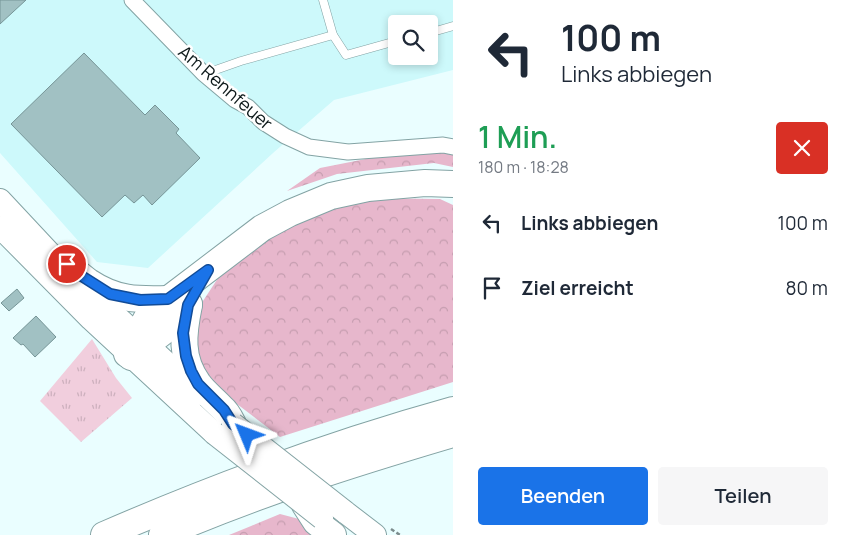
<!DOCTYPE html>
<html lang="de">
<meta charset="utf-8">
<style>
body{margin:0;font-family:Manrope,sans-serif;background:#f6f6f7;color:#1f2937;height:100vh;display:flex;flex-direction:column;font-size:19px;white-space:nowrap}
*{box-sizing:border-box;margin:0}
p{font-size:16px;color:#747a83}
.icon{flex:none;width:28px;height:28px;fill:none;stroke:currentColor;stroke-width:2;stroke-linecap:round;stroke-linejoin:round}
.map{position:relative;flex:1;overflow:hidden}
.panel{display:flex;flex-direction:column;background:#fff;width:400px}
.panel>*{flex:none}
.top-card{background:#fff;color:#1f2937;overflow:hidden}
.controls{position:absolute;left:388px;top:15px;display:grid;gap:10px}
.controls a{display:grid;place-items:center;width:50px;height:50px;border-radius:5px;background:#fff;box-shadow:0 2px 8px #0003;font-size:25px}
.pin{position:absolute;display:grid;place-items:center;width:42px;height:42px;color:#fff;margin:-21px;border:2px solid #fff;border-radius:50%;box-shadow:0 1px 5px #0007}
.me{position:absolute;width:55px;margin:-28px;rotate:314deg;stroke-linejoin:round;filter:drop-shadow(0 0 4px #0008)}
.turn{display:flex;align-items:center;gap:18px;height:105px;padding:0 25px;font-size:22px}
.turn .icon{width:65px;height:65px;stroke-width:2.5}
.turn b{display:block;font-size:35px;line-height:42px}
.round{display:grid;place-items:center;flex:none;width:52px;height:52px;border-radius:5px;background:#f6f6f7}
.head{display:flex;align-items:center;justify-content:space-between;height:85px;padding:0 25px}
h1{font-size:30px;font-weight:600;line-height:38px;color:#1e9e55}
.primary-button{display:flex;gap:10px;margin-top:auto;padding:10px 25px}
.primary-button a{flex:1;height:58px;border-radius:5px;background:#1a73e8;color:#fff;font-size:20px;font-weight:600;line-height:58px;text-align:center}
.primary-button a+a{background:#f6f6f7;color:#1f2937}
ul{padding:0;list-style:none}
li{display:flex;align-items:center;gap:15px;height:65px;padding:0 25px}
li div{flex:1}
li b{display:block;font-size:19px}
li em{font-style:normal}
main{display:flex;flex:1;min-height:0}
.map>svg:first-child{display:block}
.built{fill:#cdf9fb;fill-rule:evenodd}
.grass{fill:url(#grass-tufts)}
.forest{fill:url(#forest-crowns)}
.building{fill:#a1c1c3;stroke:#769597}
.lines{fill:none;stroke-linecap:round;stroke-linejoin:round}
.service-casing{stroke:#83a3a4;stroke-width:9}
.minor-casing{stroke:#83a3a4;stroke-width:17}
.primary-casing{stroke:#83a3a4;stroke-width:24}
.motorway-casing{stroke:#83a3a4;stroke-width:28}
.path{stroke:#7c8c8d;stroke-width:2.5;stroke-dasharray:4 2.5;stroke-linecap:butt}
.service{stroke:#fff;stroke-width:8}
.minor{stroke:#fff;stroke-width:15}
.primary{stroke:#fff;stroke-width:22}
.motorway{stroke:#fff;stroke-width:26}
.primary-bridge-casing{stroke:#83a3a4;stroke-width:24;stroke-linecap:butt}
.primary-bridge{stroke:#fff;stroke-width:22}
.route-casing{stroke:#114b97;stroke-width:12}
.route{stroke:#1a73e8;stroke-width:9}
.labels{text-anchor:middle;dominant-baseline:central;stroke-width:5;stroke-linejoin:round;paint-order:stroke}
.street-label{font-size:18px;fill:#0d191a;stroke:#fff}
</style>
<main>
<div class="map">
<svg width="453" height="535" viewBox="0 0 453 535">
<defs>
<pattern id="grass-tufts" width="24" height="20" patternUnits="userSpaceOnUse" patternTransform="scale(1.25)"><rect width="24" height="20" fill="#f1cedd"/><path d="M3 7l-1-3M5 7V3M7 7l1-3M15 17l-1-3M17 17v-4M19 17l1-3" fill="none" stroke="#cdb0bd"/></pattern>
<pattern id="forest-crowns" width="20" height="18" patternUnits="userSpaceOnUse" patternTransform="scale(1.25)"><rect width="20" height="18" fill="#e7b7cc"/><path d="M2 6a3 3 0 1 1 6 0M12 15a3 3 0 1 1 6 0" fill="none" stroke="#c59daf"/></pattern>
</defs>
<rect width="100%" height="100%" fill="#eafeff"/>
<path class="built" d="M0 0H453V70L334 100 273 153 148 268 97 262 0 153ZM396 24H429V56H396Z"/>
<polygon class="grass" points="92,339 116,378 132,398 81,442 40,401"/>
<g class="forest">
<polygon points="453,151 453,167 434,163 337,174 287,191 320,168 396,153"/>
<polygon points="365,198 440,199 453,205 453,382 280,437 220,391 200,362 194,330 203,301 222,272 287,226"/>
<polygon points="280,514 299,519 317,535 229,535"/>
</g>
<g class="building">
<polygon points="0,0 26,0 0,24"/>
<polygon points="84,53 145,115 155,105 179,129 176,133 200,158 152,205 143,195 134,203 125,195 102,217 11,124"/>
<polygon points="17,289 24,298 9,311 1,303"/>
<polygon points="36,316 56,337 35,357 23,344 21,345 13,338"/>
</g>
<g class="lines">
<defs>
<g id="service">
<polyline points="323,0 333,35 346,55 396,41"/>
<polyline points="429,33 453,26"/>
<polyline points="204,74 241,61 333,35"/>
</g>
<polyline id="minor" points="132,0 204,74 235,100 248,107 263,122 285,136 309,147 348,152 443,145 453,147"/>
<g id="primary">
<polyline points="0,200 57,261 200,394"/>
<polyline points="0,227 91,319 214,433"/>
<polyline points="345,512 375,535"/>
</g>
<g id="motorway">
<path d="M57 261C70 265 78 274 89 282 116 300 137 300 168 299"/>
<path d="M189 305C183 334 180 358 198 383 204 392 215 400 222 408 227 412 230 418 233 424"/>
<polyline points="127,354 149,314 262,228 290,213 331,196 368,188 425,183 453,184"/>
<polyline points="131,357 172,325 189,304"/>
<polyline points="305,505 316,522 333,535"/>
<path d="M104 535C217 486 334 443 453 410"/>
<path d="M162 535C256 494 355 463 453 434"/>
</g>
</defs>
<use href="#service" class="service-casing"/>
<use href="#minor" class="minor-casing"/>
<use href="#primary" class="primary-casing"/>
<use href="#motorway" class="motorway-casing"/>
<polyline class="path" points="391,529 400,535"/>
<use href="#service" class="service"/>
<use href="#minor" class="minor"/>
<use href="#primary" class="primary"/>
<use href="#motorway" class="motorway"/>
<defs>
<g id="primary-bridge">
<polyline points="233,424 345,512"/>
<polyline points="214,433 322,518"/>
</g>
</defs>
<use href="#primary-bridge" class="primary-bridge-casing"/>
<use href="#primary-bridge" class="primary-bridge"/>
</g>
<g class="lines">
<defs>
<polyline id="route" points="67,264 80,275 110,294 140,300 168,299 208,270 188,305 183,333 186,356 191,371 198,384 224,410 233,424 247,435"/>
</defs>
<use href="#route" class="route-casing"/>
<use href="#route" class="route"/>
</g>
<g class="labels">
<g class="street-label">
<text transform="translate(226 87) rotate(41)">Am Rennfeuer</text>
</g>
</g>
</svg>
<div class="controls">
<a><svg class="icon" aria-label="search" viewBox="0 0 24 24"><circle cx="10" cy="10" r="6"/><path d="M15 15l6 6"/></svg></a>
</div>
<div class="pin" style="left:67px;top:264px;background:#d93025"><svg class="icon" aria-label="arrive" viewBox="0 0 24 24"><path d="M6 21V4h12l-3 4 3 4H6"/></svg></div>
<svg class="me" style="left:247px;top:435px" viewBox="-20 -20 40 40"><path d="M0-17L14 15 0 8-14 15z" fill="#1a73e8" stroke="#fff" stroke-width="4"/></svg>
</div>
<section class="panel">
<div class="top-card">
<div class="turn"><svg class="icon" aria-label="left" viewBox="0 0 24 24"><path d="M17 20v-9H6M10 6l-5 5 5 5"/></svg><div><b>100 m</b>Links abbiegen</div></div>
</div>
<div class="head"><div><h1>1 Min.</h1><p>180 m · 18:28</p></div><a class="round" style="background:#d93025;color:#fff"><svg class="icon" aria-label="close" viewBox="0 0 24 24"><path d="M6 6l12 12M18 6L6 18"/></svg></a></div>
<ul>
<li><svg class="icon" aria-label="left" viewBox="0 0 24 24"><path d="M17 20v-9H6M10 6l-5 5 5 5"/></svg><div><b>Links abbiegen</b></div><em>100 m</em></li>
<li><svg class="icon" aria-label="arrive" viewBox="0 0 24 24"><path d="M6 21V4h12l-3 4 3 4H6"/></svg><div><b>Ziel erreicht</b></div><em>80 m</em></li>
</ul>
<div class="primary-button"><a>Beenden</a><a>Teilen</a></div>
</section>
</main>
